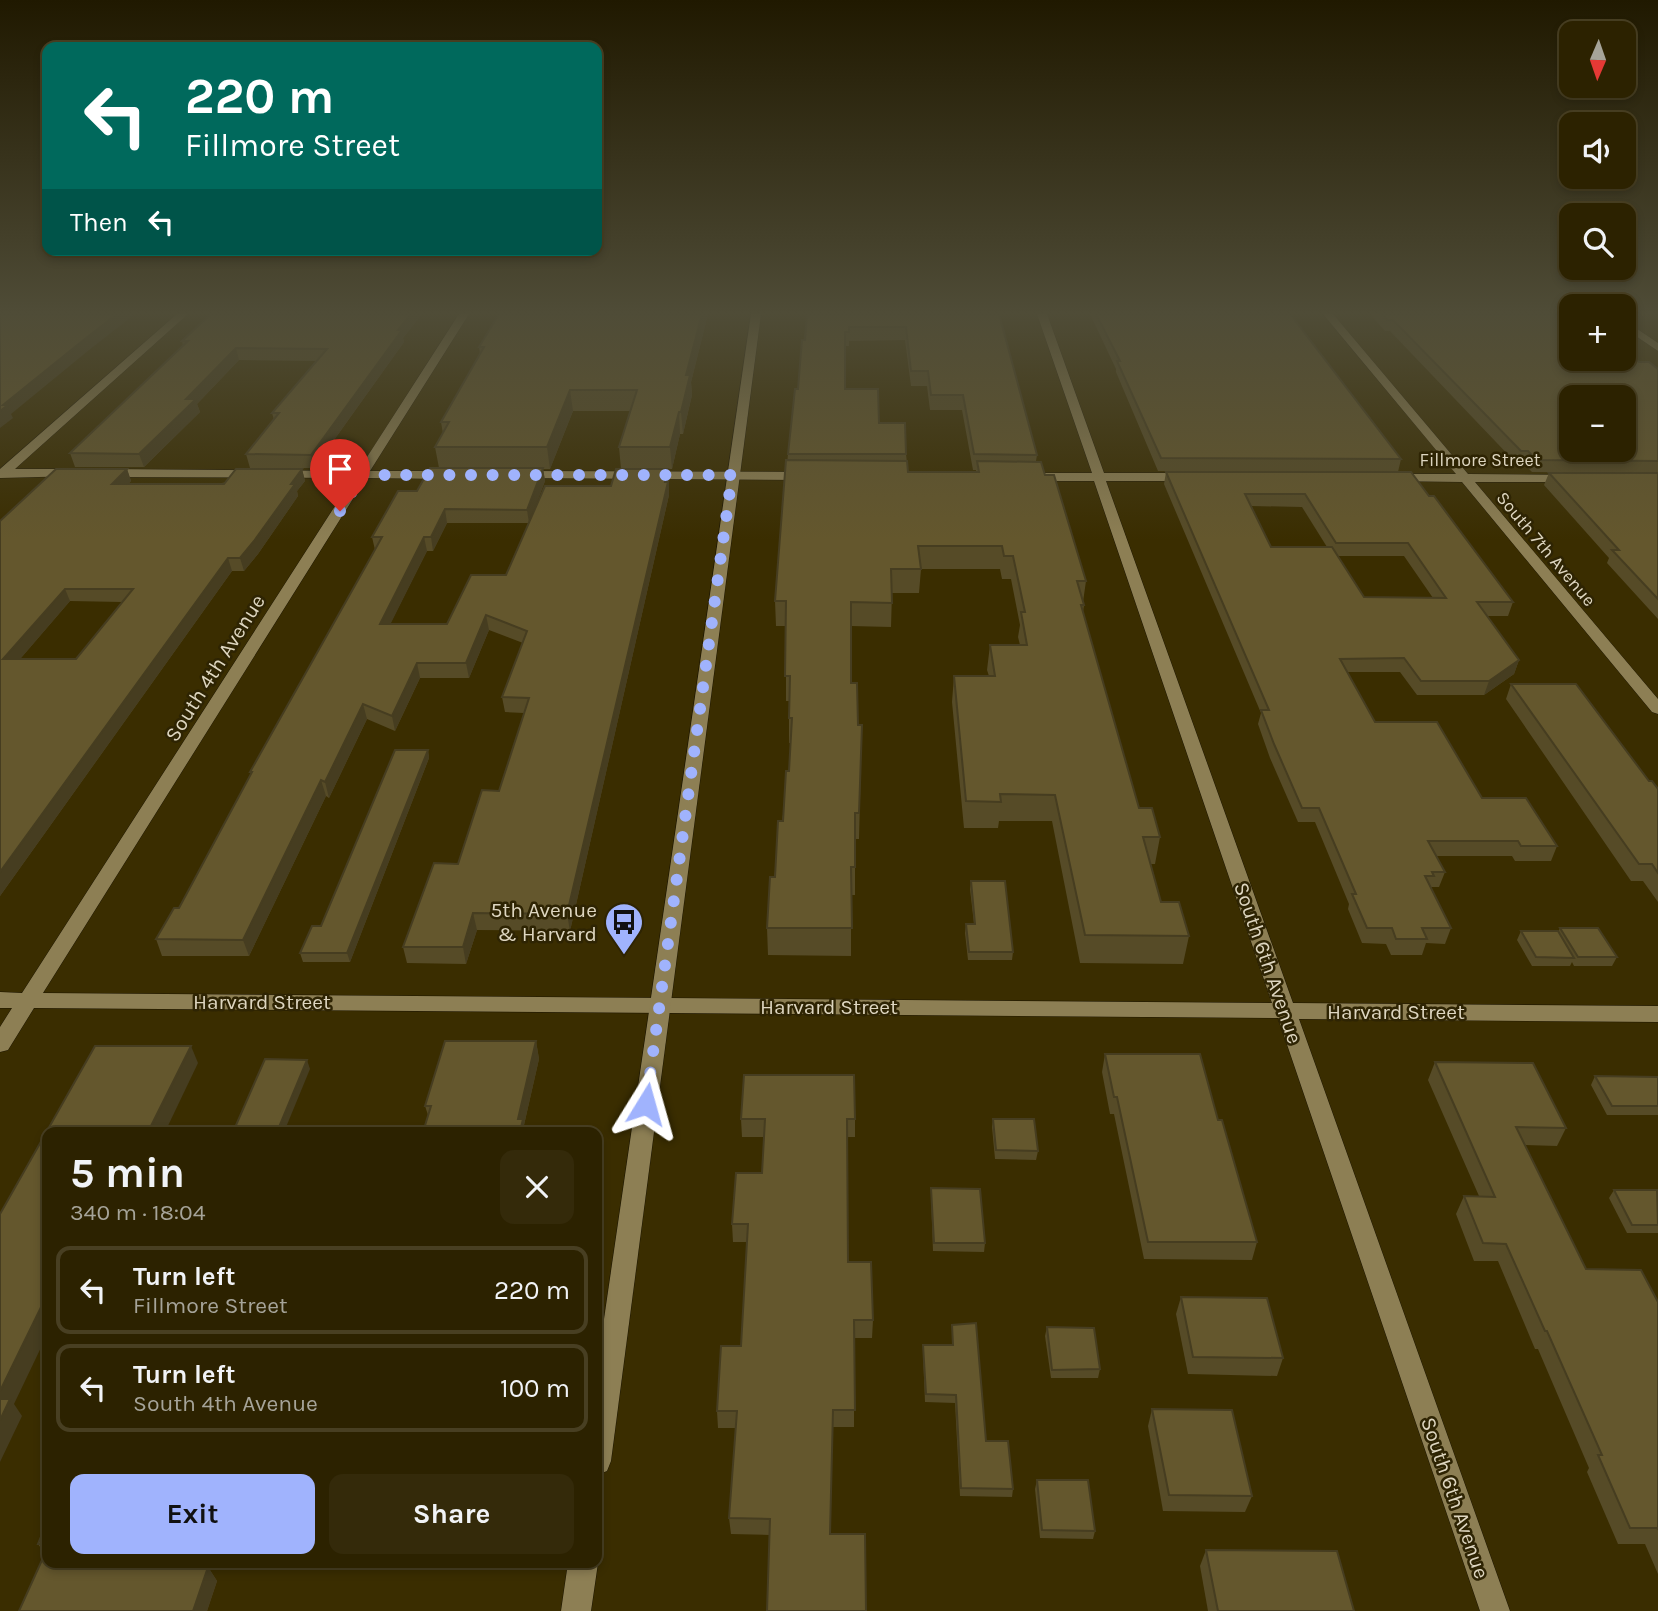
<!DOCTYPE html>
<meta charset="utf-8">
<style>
body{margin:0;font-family:Karla,sans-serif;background:#342a0a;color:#f1f3f6;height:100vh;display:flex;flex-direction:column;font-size:26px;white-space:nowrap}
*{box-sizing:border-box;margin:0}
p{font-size:23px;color:#a6a499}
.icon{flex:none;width:38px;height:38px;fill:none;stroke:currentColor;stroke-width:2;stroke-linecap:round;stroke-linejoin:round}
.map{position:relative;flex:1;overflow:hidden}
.sheet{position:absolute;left:42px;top:1127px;width:560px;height:441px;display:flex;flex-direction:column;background:#2c2200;border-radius:14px;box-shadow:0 4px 10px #0003,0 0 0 2px #483f22}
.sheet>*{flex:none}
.banner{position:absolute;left:42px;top:42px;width:560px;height:214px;border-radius:14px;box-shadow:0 4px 10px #0003,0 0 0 2px #483f22;background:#00695c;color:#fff;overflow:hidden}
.needle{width:46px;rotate:182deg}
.tools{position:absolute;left:1559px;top:21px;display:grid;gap:14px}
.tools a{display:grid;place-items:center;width:77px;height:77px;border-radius:14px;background:#2c2200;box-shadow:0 4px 10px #0003,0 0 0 2px #483f22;font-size:35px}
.pin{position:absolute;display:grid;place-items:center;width:60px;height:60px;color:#fff;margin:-72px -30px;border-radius:50% 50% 50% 0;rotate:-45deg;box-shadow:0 0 7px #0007}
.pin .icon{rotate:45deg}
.me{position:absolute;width:77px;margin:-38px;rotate:8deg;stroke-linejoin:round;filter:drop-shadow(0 0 5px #0008)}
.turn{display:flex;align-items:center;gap:24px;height:147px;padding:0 28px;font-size:32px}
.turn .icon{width:91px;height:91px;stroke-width:2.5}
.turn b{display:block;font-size:49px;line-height:60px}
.then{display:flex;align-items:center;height:66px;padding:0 28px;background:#0003;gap:14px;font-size:26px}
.round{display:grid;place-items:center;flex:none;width:74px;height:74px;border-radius:14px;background:#342a0a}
.summary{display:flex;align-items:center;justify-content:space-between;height:119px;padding:0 28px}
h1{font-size:42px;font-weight:700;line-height:52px}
.primary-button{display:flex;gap:14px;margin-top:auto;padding:14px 28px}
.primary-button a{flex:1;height:80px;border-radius:14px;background:#a0b3fd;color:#111;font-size:28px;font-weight:700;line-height:80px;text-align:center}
.primary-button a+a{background:#342a0a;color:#f1f3f6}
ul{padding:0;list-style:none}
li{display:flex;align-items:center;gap:21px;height:88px;margin:0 14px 10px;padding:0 14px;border:4px solid #483f22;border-radius:14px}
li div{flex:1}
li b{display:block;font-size:26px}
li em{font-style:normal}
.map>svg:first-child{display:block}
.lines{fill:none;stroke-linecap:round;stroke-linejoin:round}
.minor-casing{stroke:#1d1602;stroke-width:1}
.tertiary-casing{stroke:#1d1602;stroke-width:1}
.minor{fill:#8d7f54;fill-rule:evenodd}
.tertiary{fill:#8d7f54;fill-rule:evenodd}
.wall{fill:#564b27;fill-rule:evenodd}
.shaded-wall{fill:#463d20}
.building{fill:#64572d;stroke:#463d20;stroke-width:2;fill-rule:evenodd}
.route{stroke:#a0b3fd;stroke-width:12;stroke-dasharray:0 21.6}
.labels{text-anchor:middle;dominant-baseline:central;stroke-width:5;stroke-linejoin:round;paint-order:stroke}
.far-street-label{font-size:18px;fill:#ded6c0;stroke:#2e2403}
.street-label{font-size:21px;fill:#ded6c0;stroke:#2e2403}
.poi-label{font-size:21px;fill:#ded6c0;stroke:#2e2403;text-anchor:end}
</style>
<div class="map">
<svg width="1658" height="1611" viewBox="0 0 1658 1611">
<rect width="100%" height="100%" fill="#3a2d00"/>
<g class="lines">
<defs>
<g id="minor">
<polygon points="177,314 188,314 15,469 73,469 79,473 77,476 0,478 0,469"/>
<polygon points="459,314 469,314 370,471 448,471 454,475 448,479 366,478 43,993 1272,1003 1094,481 1032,481 1026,477 1032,473 1092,473 1037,314 1047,314 1104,473 1186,473 1192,477 1186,481 1106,481 1293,1003 1658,1006 1658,1022 1299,1019 1510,1611 1480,1611 1278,1018 34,1008 8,1050 0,1052 0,1027 12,1008 0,1008 0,992 22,993 353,478 105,477 99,473 105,469 358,471"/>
<polygon points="1323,314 1333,314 1468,474 1572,475 1574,478 1568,482 1475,482 1658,699 1658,714 1652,712 1462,482 1389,481 1387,478 1393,474 1456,474"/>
<polygon points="1624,320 1658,343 1658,351 1624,328"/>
<polygon points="521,471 808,472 814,476 808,480 517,478 517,472"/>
</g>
<g id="tertiary">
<polygon points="751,314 761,314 611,1461 607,1471 597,1475 597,1367"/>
<polygon points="597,1560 598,1563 591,1611 561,1611 568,1563 597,1563"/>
</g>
</defs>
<use href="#minor" class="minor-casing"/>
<use href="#tertiary" class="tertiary-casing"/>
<use href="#minor" class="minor"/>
<use href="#tertiary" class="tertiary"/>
</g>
<g class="wall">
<polygon points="211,314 422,314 403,338 404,342 314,468 250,468 246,454 274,420 272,413 317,361 239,360 197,404 200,412 144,467 75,467 70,453 183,346 182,341"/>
<path d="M499 314H708L691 382 692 395 683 434H680L672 469H668L669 495 570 931 477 930 466 964 407 963 403 947 458 864 499 791 524 713 505 712 502 697 523 643 489 630 469 678H420L395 731 367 719 329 798 326 796 249 956H162L156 939 179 908 251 774 250 772 375 550 372 537 439 468 435 447 443 434 441 422 480 354 479 347ZM573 411H630L619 447 621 469 611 486 531 518 545 481 543 469H550ZM447 523H529L506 575 447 624H390L427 551H433Z"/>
<path d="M807 314H999L1037 455 1036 461 1045 475 1086 581 1083 602 1084 605 1083 612 1139 808 1160 837 1155 864H1151L1161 902 1189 936 1183 964 1080 963 1052 821H999L998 828H964L952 702 954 676H989L987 670 990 645H1020L1018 637 1020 625 1011 579H1002L1000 569H921L919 593H892L891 627 851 626V683L858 725H862L859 839H855V895H851V956L768 955 767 928 789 771 791 743H789V701H786V626H776L775 601 788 454 798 389ZM905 340 911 386H927L930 410H962L973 470H976V472H908L906 454 879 423 845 389V346H849V341Z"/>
<polygon points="1090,314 1290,314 1401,459 1398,472 1158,471 1116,372 1116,369"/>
<polygon points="1370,314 1572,314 1639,362 1658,369 1658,619 1607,563 1609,558 1544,485 1549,473 1637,473 1532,472 1524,464 1517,464 1390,331 1385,331"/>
<path d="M127 469 131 481 128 484H216L302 469 305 481 297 491 298 496 258 554 244 571H232L0 896V521ZM70 601 122 602 76 659H20Z"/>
<path d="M1166 472H1411L1513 602 1508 616H1487L1519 660 1514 674 1484 695H1417L1400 672H1347L1375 722 1482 798 1557 846 1551 861H1515L1512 856H1436L1445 872 1439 887H1431L1451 928 1445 944 1426 943 1422 955H1391L1386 944 1362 943 1348 909 1349 904 1315 822H1298L1270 758 1258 724 1261 713 1164 484ZM1251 506 1302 507 1327 547H1271ZM1338 556H1404L1433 598 1364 597Z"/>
<polygon points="1511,684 1658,789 1658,902 1643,881 1631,881 1506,699"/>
<polygon points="428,750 429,758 350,962 303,962 300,953 321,926"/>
<polygon points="971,881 1013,952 1012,960 968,960 965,933 966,924 974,924 970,889"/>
<polygon points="1560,928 1617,957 1612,966 1574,966 1572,962 1570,966 1532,966 1517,940 1521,931 1558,932"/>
<polygon points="536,1041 539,1059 524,1125 428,1115 425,1106"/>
<polygon points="1105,1054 1218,1120 1257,1242 1252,1260 1144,1259 1114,1114 1110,1114 1102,1072"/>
<polygon points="1435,1062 1566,1128 1557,1146 1525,1145 1586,1269 1658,1302 1658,1574 1645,1544 1618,1544 1587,1472 1589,1468 1538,1349 1535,1349 1498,1261 1474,1261 1456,1214 1464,1196 1479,1196 1428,1080"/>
<polygon points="1595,1076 1658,1077 1658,1115 1607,1115 1591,1085"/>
<polygon points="741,1119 855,1119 855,1137 847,1137 848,1262 873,1320 872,1338 854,1338 854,1427 833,1427 770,1535 731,1534 729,1518 736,1428 718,1428 717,1411 741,1346 747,1242 733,1242 732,1224 762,1173 764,1137 742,1137"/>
<polygon points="993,1119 1038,1151 1036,1160 995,1159 992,1127"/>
<polygon points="931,1188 985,1243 984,1252 933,1251 931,1197"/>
<polygon points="1614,1190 1658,1192 1658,1233 1627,1233 1609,1198"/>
<polygon points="1181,1297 1283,1358 1277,1376 1188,1374 1176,1314"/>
<polygon points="952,1325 986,1441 1013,1489 1012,1497 960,1496 955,1403 925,1402 923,1354 923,1345 952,1345"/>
<polygon points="1047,1327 1100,1369 1098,1378 1051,1378 1045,1336"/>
<polygon points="1152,1409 1252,1496 1245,1512 1163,1511 1148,1426"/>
<polygon points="1037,1480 1095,1531 1093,1539 1040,1538 1035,1489"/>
<polygon points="47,1522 47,1563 196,1563 195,1567 208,1567 217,1581 207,1611 19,1611 45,1554 38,1544"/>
<polygon points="1206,1550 1354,1611 1208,1611 1200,1566"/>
</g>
<g class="shaded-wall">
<polygon points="117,314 135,314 89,350 11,414 13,418 0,428 0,411 3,405 86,338"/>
<polygon points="411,314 422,314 403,338 404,342 314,468 311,455 398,330"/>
<polygon points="702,314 708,314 691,382 692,395 683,434 681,412 686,375"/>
<polygon points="236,348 239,360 197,404 200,412 144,467 139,454 186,399"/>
<polygon points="570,390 573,411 550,469 547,447"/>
<polygon points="679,412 680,434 672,469 670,447"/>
<polygon points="543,468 545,481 529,523 527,510"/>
<polygon points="127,469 131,481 116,496 112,484"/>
<polygon points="302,469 305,481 297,491 298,496 258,554 244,571 240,558"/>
<polygon points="668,469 669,495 570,931 567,914"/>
<polygon points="445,509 447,523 433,551 431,537"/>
<polygon points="424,537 427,551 383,639 380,624"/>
<polygon points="228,558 232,571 0,896 0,872"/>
<polygon points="65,589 70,601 9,672 3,659"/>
<polygon points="486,615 489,630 469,678 466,663"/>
<polygon points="1519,660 1514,674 1484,695 1489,681"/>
<polygon points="417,663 420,678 395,731 392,716"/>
<polygon points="363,704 367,719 329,798 325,782"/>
<polygon points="428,750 429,758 350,962 347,953"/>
<polygon points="321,780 326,796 249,956 243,940"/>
<polygon points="473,913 477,930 466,964 463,947"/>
<polygon points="536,1041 539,1059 524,1125 526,1132 520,1132 518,1119"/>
<polygon points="191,1046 198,1063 165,1132 148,1132"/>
<polygon points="307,1060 310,1069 284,1132 277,1132"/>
<polygon points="47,1295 47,1335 14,1404 22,1416 0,1462 0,1391"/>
<polygon points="183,1563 196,1563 190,1581 181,1567"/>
<polygon points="208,1567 217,1581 207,1611 193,1611"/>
</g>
<g class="building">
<polygon points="0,314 117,314 86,338 3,405 8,405 0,411"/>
<polygon points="211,314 411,314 398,330 402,330 311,455 246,454 279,413 272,413 327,349 236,348 186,399 196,399 139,454 70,453 188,341 182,341"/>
<polygon points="499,314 702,314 686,375 690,375 681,412 679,412 670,447 619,447 637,390 570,390 547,447 435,447 449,422 441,422 484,347 479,347"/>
<polygon points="807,314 999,314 1037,455 974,454 963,395 931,395 928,371 911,371 906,327 849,327 849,332 845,332 845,389 878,389 879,423 905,423 906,454 788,454 795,389 798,389 802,340 805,340"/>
<polygon points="1096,314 1290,314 1401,459 1161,458 1117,361 1120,361"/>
<path d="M1382 314H1572V359H1624V350L1639 362H1649L1658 369V461L1536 460 1528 451H1521L1393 320H1387ZM1572 397H1624V450H1572Z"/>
<polygon points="786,460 907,461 908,472 979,472 977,461 1041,462 1045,475 1054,475 1086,581 1077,581 1084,605 1081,605 1139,808 1152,808 1160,837 1143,837 1161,902 1179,902 1189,936 1085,935 1055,795 1000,794 1001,802 966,801 954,676 995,676 990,645 1027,645 1021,612 1025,612 1013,556 1004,556 1002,546 918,546 921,569 891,569 892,603 851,602 851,683 857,683 858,725 862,725 859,813 855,813 855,867 851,867 852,928 767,928 770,877 775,877 778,821 783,821 786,771 789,771 792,718 789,718 790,676 785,676 786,601 775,601"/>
<polygon points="430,468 543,468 527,510 445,509 431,537 424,537 380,624 447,624 471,575 506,575 545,486 611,486 616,469 668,469 665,482 668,482 567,914 473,913 463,947 403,947 434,863 458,864 482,790 499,791 529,698 502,697 527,631 486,615 466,663 417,663 392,716 363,704 325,782 321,780 243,940 156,939 174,908 179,908 252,772 250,772 367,564 382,537 372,537 398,491 417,491"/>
<path d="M56 469H127L112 484H224L236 469H302L291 484H295L254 541 240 558H228L0 872V521ZM65 589H133L76 659H3Z"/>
<path d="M1166 472H1411L1429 496H1434L1513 602H1477L1519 660 1489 681H1421L1404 658 1340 659 1375 722H1437L1482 798H1526L1557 846H1521L1518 841H1428L1445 872H1432L1434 876H1425L1451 928H1422L1427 939H1396L1392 928H1367L1352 894H1356L1319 808H1302L1274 744 1261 710H1269ZM1245 494H1305L1336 543H1408L1446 598 1364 597 1332 547H1271Z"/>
<polygon points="1549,473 1658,473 1658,599 1612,550 1619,550"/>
<polygon points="1511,684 1576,684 1649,781 1652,781 1658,789 1658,873 1652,864 1639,864"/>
<polygon points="395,750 428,750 347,953 300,953 312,926 321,926"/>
<polygon points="971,881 1005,881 1013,952 969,952 966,924 975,924"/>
<polygon points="1560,928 1598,928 1617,957 1578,957"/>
<polygon points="1521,931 1558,931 1574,958 1536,957"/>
<polygon points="445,1041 536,1041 518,1119 523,1119 520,1132 423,1132 431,1106 425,1106"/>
<polygon points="95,1046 191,1046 148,1132 47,1132 47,1295 0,1391 0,1214"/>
<polygon points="1105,1054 1200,1054 1218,1120 1222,1120 1257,1242 1148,1242 1117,1097 1114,1097"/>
<polygon points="265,1059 307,1060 277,1132 233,1132"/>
<polygon points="1435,1062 1533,1063 1566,1128 1516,1127 1586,1269 1641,1270 1658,1302 1658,1529 1657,1528 1630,1528 1598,1455 1602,1455 1547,1331 1545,1331 1506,1244 1483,1243 1464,1196 1495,1197"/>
<polygon points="744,1075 854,1075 855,1119 847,1119 848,1262 871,1262 873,1320 854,1320 855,1410 833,1410 830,1534 865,1534 866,1611 767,1611 770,1519 729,1518 737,1411 717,1411 721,1346 741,1346 748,1224 732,1224 736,1173 762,1173 765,1119 741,1119"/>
<polygon points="1595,1076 1658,1077 1658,1106 1612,1106"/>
<polygon points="993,1119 1034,1119 1038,1151 996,1150"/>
<polygon points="931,1188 980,1189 985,1243 934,1243"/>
<polygon points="1614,1190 1657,1190 1658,1225 1632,1225"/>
<polygon points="1181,1297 1267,1298 1283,1358 1193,1357"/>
<polygon points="976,1323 986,1441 1008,1441 1013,1489 961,1488 956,1395 926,1394 923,1345 953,1345 952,1325"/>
<polygon points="1047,1327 1094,1328 1100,1369 1052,1370"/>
<polygon points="0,1399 10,1399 0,1420"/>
<polygon points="1152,1409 1232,1410 1252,1496 1169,1495"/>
<polygon points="1037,1480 1088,1480 1095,1531 1042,1530"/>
<polygon points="47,1522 47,1544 38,1544"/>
<polygon points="47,1549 47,1563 183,1563 181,1567 208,1567 193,1611 19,1611"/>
<polygon points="1206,1550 1337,1551 1354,1611 1218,1611"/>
</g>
<linearGradient id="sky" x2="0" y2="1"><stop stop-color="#201900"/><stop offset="0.58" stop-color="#4f4c37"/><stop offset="1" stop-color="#4f4c37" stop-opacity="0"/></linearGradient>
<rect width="1658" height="540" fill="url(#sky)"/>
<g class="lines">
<polyline class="route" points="340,511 362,475 732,475 646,1104"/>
</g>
<defs>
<symbol id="bus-pin" viewBox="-11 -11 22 30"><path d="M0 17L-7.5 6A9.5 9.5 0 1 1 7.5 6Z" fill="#a0b3fd" stroke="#2e2403"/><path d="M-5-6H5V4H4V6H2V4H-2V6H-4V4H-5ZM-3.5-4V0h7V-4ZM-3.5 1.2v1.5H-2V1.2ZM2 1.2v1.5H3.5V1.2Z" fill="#111"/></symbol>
</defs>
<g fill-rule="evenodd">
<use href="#bus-pin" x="602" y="900" width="44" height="60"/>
</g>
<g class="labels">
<g class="far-street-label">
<text x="1480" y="460">Fillmore Street</text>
<text transform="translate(1546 549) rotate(50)">South 7th Avenue</text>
</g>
<g class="street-label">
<text transform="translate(215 668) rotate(-58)">South 4th Avenue</text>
<text transform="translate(1268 963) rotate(71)">South 6th Avenue</text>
<text x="262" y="1002">Harvard Street</text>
<text x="829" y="1007">Harvard Street</text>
<text x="1396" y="1012">Harvard Street</text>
<text transform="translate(1455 1498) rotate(71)">South 6th Avenue</text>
</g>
<g class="poi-label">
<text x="597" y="910">5th Avenue<tspan x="597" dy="24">&amp; Harvard</tspan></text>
</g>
</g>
</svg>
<div class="tools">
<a><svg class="needle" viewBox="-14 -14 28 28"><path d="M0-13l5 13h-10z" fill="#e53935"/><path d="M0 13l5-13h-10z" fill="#a6a499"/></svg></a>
<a><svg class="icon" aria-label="sound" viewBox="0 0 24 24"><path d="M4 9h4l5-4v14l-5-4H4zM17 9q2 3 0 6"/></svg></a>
<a><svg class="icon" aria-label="search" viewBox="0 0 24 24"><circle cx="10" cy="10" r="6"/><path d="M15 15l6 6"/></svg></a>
<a>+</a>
<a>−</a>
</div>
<div class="pin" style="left:340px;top:511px;background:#d93025"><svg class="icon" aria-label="arrive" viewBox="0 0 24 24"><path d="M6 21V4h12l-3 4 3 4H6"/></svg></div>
<svg class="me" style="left:646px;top:1104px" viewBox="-20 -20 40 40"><path d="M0-17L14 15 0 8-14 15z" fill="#a0b3fd" stroke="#fff" stroke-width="4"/></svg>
<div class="banner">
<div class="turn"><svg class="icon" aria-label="left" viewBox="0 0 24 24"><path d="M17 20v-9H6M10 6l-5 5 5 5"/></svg><div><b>220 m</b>Fillmore Street</div></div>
<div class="then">Then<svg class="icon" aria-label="left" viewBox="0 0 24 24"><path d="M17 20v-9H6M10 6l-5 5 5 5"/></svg></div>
</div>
<section class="sheet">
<div class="summary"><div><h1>5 min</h1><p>340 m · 18:04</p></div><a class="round"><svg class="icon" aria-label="close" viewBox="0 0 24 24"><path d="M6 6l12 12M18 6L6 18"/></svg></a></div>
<ul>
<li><svg class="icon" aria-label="left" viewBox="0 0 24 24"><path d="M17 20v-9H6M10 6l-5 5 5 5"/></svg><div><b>Turn left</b><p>Fillmore Street</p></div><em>220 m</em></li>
<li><svg class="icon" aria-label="left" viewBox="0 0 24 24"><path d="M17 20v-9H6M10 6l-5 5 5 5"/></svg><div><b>Turn left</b><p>South 4th Avenue</p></div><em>100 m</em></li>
</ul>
<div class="primary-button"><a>Exit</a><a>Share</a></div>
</section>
</div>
